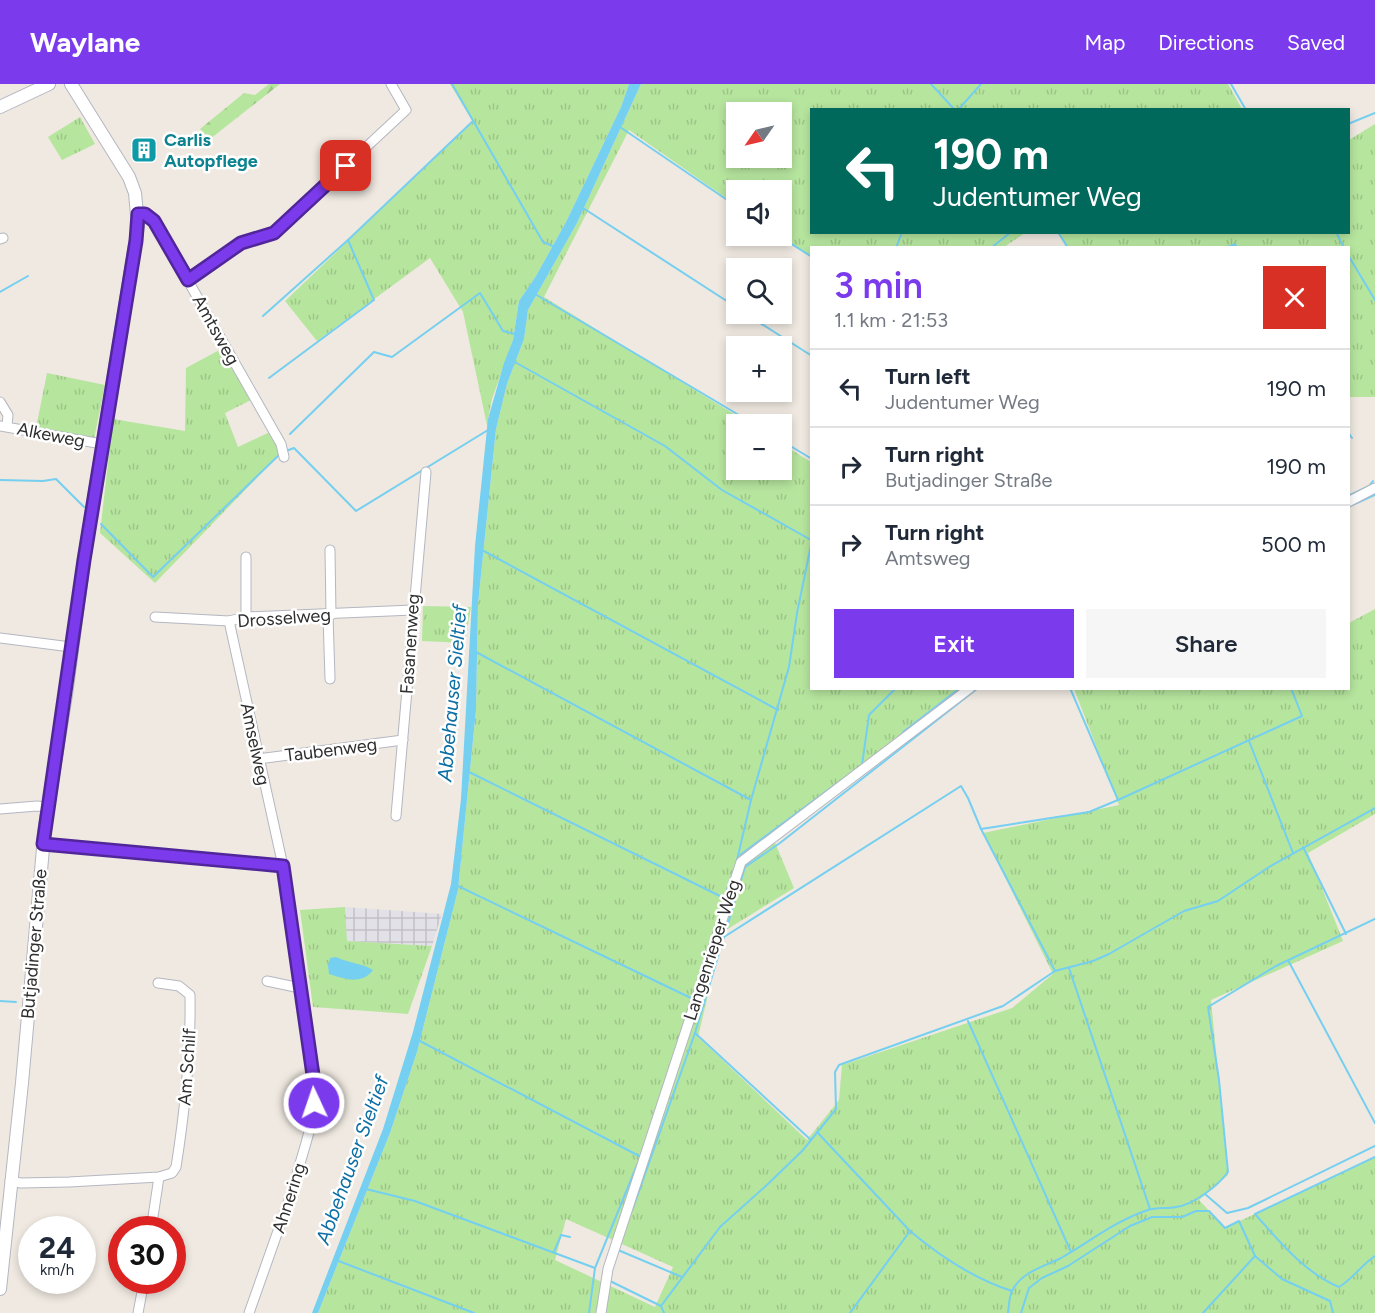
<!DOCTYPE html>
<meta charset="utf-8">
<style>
body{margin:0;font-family:Figtree,sans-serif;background:#f6f6f7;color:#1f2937;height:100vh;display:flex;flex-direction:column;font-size:22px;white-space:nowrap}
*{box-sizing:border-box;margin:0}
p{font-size:20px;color:#747a83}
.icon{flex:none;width:33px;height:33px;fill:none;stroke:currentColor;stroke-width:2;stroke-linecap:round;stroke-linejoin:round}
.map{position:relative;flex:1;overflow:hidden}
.details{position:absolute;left:810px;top:162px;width:540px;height:444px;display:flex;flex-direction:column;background:#fff;border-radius:0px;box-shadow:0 3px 9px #0003}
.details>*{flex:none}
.hud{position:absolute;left:810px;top:24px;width:540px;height:126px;border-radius:0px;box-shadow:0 3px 9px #0003;background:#00695c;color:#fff;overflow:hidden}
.needle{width:39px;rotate:236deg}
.controls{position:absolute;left:726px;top:18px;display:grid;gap:12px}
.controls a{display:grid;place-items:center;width:66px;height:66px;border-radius:0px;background:#fff;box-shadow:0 3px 9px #0003;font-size:30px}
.speed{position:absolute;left:18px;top:1132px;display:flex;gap:12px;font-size:30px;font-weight:700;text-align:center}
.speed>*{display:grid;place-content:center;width:78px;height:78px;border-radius:50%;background:#fff;box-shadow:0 3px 9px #0003;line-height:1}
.speed small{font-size:15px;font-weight:400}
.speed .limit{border:9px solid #d22;background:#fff;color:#111}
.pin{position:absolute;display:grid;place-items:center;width:51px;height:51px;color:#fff;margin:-26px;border-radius:12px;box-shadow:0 3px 9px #0006}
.me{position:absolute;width:66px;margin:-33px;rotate:357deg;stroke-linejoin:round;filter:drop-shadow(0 0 4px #0008)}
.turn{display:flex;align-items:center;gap:21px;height:126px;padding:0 24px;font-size:27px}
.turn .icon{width:78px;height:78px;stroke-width:2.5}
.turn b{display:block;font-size:42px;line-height:51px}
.round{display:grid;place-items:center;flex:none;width:63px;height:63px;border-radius:0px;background:#f6f6f7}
.summary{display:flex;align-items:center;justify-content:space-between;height:102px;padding:0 24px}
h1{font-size:36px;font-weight:600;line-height:45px;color:#7c3aed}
.cta{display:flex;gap:12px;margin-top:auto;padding:12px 24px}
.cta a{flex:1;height:69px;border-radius:0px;background:#7c3aed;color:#fff;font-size:24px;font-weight:600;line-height:69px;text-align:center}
.cta a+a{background:#f6f6f7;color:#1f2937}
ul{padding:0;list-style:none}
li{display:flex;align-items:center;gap:18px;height:78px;padding:0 24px;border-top:2px solid #e0e1e3}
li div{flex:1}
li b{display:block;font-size:22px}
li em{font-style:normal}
header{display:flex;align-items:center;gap:36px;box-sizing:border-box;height:84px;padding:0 30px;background:#7c3aed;color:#fff}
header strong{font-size:28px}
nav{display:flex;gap:33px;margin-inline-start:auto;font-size:21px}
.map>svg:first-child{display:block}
.industrial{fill:url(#industrial-grid)}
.grass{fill:url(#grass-tufts);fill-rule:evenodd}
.forest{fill:url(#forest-firs)}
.water{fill:#75cff0}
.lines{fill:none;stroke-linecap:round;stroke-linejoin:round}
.stream{stroke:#75cff0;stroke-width:2}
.street-casing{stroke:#b4b7c1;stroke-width:11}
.secondary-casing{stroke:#b4b7c1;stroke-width:14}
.street{stroke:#fff;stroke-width:9}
.secondary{stroke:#fff;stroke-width:12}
.route-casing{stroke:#51269a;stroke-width:15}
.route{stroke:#7c3aed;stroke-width:10}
.labels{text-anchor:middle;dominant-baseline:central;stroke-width:5;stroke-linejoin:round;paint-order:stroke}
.culture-label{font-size:18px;font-weight:bold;fill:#0d838f;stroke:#fff;text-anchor:start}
.street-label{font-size:18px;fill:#2e2e2e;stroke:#fff}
.water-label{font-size:20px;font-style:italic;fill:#0d6fa3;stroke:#fff}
</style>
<header>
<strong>Waylane</strong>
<nav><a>Map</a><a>Directions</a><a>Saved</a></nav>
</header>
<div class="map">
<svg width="1375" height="1229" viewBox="0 0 1375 1229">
<defs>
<pattern id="industrial-grid" width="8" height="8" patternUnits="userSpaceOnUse" patternTransform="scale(1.5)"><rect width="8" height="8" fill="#e3e1e8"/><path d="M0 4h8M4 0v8" fill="none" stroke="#c3c1c7"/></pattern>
<pattern id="grass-tufts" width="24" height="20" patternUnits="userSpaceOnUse" patternTransform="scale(1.5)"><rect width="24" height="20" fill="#b6e59e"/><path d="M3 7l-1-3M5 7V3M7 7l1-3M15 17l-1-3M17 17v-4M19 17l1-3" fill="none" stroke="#9dc588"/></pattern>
<pattern id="forest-firs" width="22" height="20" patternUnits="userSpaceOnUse" patternTransform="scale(1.5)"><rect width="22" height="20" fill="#b6e59e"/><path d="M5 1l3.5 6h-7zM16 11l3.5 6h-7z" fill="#9dc588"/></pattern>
</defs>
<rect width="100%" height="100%" fill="#efe9e1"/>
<polygon class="industrial" points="345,823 442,830 432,862 346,857"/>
<g class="grass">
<polygon points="450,0 629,0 621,23 566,138 536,192 519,217 513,256 492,315 488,335 488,346 463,228 430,174 317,257 285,217 473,38"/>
<path d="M641 0H1228L1242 25 812 26V148L1025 149 1004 163 812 164 811 173 781 152 782 106H736V121L629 46 544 213 750 340H736V386H782V360L811 378 812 604 964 605 773 754 794 804 723 848 698 953 807 1056 839 1016 842 981 1012 924 1053 890 983 749 1119 721 1074 605 1348 604 1349 539 1375 525V730L1308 769 1343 857 1211 916 1228 1091 1199 1116 1225 1144 1375 1073V1229H318L390 1049 417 968 458 806 476 626 478 520 496 345 507 300 524 255 528 226 577 139ZM736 28H782V74H736ZM566 1135 673 1183 655 1223 555 1176Z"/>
<polygon points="80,33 95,60 62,76 48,53"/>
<polygon points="1375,40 1375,313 1349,313 1348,164 1068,163 1058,149 1348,148 1349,56"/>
<polygon points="225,263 255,314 225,329 238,363 270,348 280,370 155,499 100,449 113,335 185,347 186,284"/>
<polygon points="47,289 105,301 94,355 36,344"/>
<polygon points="423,522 471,523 465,559 422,557"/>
<polygon points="345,823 347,857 432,862 408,930 313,923 300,826"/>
</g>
<polygon class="forest" points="269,0 280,0 210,55 200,45 244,9 255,11"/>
<g class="water">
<polygon points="629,0 641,0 577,139 528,226 524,255 507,300 496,345 478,520 476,626 458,806 417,968 390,1049 318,1229 312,1229 383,1045 413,948 451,800 461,715 475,462 488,335 504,279 513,256 519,217 536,192 566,138 621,23"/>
<path d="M336 873C348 879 362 879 373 886 362 901 345 895 329 890L328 881 330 874Z"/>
</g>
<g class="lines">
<g class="stream">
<polyline points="452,0 543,158 555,163"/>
<polyline points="931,0 955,26"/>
<polyline points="1231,0 1246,26"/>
<polyline points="958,26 981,0"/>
<polyline points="1348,40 1375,29"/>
<polyline points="620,43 736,122"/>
<polyline points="583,124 736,223"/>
<polyline points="1058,148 1068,164"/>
<polyline points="1336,148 1344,164"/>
<polyline points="779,152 812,173"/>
<polyline points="896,164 902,148"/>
<polyline points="991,164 1011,148"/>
<polyline points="1226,164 1235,160 1237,164"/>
<polyline points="1348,171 1375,216"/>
<polyline points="0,208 28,192"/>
<polyline points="535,210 754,340"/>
<polyline points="746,230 812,272"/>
<polyline points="263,232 348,156 473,37"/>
<polyline points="513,277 665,362 722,406 811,456"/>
<polyline points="269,294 374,216 348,156"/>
<polyline points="1348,348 1352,354"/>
<polyline points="290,350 374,268 392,273 480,209 503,247 518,251"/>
<polyline points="782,357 812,375"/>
<polyline points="286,367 294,364 356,427 488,346"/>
<polyline points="0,396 43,397 56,395 84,423"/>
<polyline points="1348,412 1369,402 1373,397"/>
<polyline points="1348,423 1375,411"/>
<polyline points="101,440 153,493 280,370"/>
<polyline points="482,466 778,626"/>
<polyline points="476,568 751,716"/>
<polyline points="1070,604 1118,716"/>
<polyline points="903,648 960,604"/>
<polyline points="1249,657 1293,769"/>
<polyline points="860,682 862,681 869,631 896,604"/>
<polyline points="469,688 724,814"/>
<polyline points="981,745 1089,728 1118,716 1302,632 1291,604"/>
<polyline points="1303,763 1346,850"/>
<polyline points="740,771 851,689"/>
<polyline points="737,776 751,716 789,583 797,529 812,456"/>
<polyline points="458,802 693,915"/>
<polyline points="719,830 730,796"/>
<polyline points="724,853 961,702 968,714 981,745 1055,887"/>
<polyline points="1289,878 1375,1039"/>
<polyline points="1069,884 1150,1125"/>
<polyline points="0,917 16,918"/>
<polyline points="968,937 1071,1168"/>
<polyline points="695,949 811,1056"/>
<polyline points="418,956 641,1073"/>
<path d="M817 1048 910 1147C941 1173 974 1195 1012 1207"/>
<path d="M1375 1073 1255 1130C1279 1157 1305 1189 1339 1203 1353 1195 1361 1181 1375 1172"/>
<polyline points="366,1105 415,1117 595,1184 589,1229"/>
<polyline points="1205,1110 1227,1129 1248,1124 1375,1062"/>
<polyline points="633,1124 695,949 745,783 780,759 978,604"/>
<polyline points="618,1166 682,1193"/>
<polyline points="554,1168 561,1151 570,1153"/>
<polyline points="336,1176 474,1229"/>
<polyline points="595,1184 637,1081"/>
<polyline points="610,1197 661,1222 664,1229"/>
<polyline points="661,1222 720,1143 769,1099 803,1066 836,1025 835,988 839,981 1003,922 1055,887 1093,877 1109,870 1184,827 1218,817 1269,783 1375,724"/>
<polyline points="850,1229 910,1147"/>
<path d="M1008 1229C1009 1222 1009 1213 1012 1207 1021 1188 1045 1182 1061 1174 1089 1158 1114 1138 1145 1127 1155 1123 1166 1125 1176 1123 1193 1121 1218 1102 1228 1088L1219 996 1208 923 1276 882 1375 835"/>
<polyline points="1021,1229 1029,1204 1042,1194 1068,1182 1130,1142 1152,1133 1182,1133 1196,1127 1209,1127 1225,1144 1239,1137 1255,1172 1282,1195 1330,1217 1333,1229"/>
<polyline points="1203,1229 1255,1172"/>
</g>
<defs>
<g id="street">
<polyline points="138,130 145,130 154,137 281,360 284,373"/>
<polyline points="0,155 3,154"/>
<polyline points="188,196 241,159 274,149 406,26 391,0"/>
<polyline points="0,318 8,331 7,342"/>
<polyline points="0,342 102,360"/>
<polyline points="1348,418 1375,404"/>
<polyline points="330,466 331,531"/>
<polyline points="246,473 246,533"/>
<polyline points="328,531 330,595"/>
<polyline points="155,533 229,537 246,533 413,526"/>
<polyline points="229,537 283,782 315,1005 313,1033 306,1059 291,1110 249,1229"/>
<polyline points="0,554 71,563"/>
<polyline points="258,675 403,656"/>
<polyline points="0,725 37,722 47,723"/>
<polyline points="396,732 426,388"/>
<polyline points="43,760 283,782"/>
<polyline points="267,897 300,904"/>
<path d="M10 1097 21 1099 69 1098 159 1093 172 1089 176 1083C185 1026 191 968 190 911L179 902 158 899"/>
<polyline points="151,1146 159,1093"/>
<polyline points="138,1229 144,1197"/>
<polyline points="601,1229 608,1185 741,778 970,604"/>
</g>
<g id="secondary">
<polyline points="0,23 49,0"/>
<polyline points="0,1205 22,999 45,742 66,611 84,476 138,142 135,109 129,93 71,0"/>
</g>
</defs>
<use href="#street" class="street-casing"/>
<use href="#secondary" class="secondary-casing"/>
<use href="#street" class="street"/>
<use href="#secondary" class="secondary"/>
</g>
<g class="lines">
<defs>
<polyline id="route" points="314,1019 315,1005 283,782 43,760 84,476 136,157 138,130 145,130 154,137 188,196 241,159 274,149 346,82"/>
</defs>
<use href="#route" class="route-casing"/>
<use href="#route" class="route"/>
</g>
<defs>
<symbol id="building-square" viewBox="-11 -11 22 22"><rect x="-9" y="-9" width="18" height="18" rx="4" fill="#0f9aa8" stroke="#fff"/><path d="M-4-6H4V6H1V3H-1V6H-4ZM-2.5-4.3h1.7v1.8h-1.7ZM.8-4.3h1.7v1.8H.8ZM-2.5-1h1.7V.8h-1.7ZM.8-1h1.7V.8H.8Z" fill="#fff"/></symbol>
</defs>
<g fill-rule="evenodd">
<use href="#building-square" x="129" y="51" width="30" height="30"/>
</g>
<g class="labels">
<g class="culture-label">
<text x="164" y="56">Carlis<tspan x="164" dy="21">Autopflege</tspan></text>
</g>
<g class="street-label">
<text transform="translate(216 246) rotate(61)">Amtsweg</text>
<text transform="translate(51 351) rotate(11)">Alkeweg</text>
<text transform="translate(284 534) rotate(-4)">Drosselweg</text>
<text transform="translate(410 560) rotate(-86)">Fasanenweg</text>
<text transform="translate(255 660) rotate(78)">Amselweg</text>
<text transform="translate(331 666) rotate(-7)">Taubenweg</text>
<text transform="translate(34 860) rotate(-85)">Butjadinger Straße</text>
<text transform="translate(712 866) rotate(-72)">Langenrieper Weg</text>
<text transform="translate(187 983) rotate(-86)">Am Schilf</text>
<text transform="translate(289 1114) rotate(-72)">Ahnering</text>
</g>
<g class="water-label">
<text transform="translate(452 609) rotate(-85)">Abbehauser Sieltief</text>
<text transform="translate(352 1076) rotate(-70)">Abbehauser Sieltief</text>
</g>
</g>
</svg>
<div class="controls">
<a><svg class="needle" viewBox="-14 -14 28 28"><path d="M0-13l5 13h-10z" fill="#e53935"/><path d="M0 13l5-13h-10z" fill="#747a83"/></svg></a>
<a><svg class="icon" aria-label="sound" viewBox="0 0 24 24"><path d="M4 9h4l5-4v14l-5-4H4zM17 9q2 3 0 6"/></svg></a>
<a><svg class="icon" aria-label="search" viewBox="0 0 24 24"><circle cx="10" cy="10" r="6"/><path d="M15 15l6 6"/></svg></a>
<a>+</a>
<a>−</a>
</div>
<div class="speed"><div>24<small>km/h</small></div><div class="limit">30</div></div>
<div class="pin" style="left:346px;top:82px;background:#d93025"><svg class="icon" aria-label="arrive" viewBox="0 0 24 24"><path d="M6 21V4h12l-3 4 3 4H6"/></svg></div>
<svg class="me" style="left:314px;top:1019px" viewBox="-20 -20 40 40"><circle r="17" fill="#7c3aed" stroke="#fff" stroke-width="3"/><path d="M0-11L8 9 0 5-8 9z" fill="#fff"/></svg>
<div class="hud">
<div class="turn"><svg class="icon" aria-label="left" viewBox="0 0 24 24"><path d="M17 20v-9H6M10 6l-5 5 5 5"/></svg><div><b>190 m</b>Judentumer Weg</div></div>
</div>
<section class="details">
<div class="summary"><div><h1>3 min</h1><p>1.1 km · 21:53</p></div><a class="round" style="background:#d93025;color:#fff"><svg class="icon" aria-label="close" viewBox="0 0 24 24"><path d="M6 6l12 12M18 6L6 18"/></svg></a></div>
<ul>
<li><svg class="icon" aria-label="left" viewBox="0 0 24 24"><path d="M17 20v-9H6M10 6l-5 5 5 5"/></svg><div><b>Turn left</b><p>Judentumer Weg</p></div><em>190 m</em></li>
<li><svg class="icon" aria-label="right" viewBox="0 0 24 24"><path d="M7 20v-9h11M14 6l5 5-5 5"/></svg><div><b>Turn right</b><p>Butjadinger Straße</p></div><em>190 m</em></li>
<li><svg class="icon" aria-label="right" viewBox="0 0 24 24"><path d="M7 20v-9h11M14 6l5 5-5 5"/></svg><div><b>Turn right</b><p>Amtsweg</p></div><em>500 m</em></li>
</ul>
<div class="cta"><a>Exit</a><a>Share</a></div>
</section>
</div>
